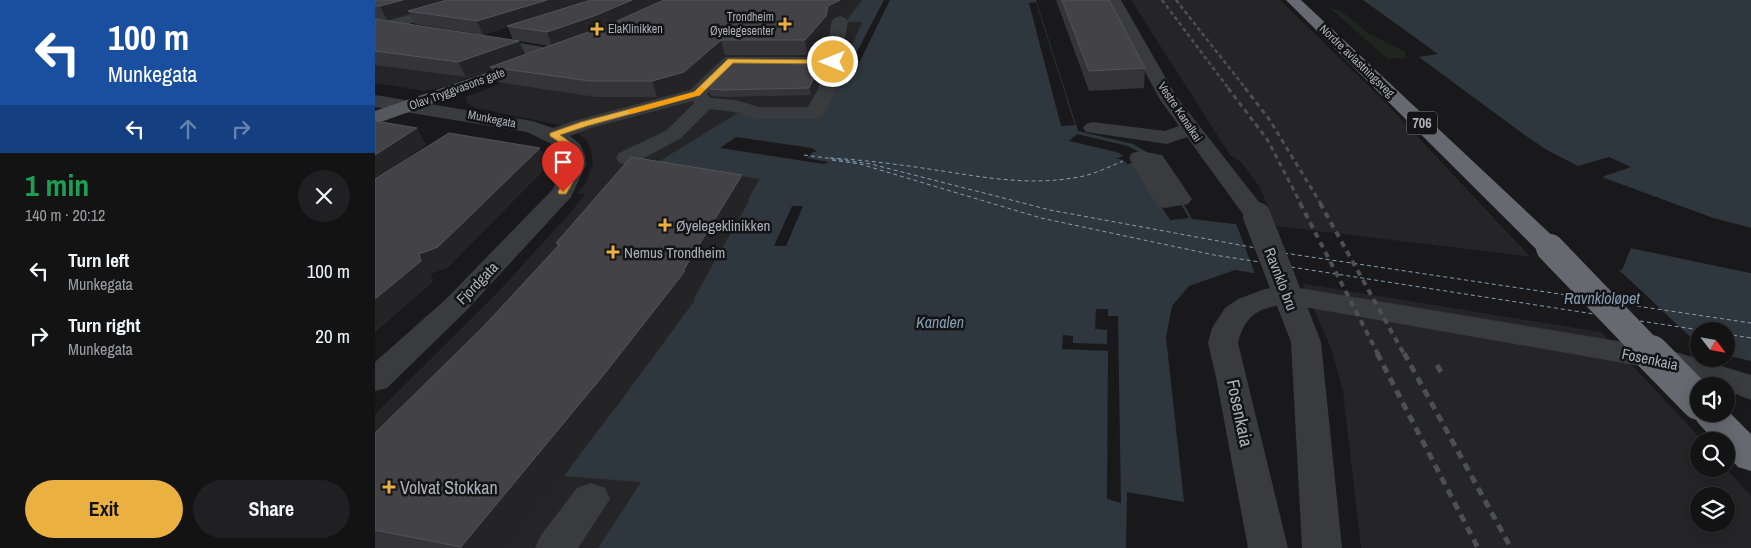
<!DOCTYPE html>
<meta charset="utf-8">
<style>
body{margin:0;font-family:"Archivo Narrow",sans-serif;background:#202022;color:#f1f3f6;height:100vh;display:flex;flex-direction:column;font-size:19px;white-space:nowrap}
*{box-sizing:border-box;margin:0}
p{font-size:16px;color:#9d9ea0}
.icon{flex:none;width:28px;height:28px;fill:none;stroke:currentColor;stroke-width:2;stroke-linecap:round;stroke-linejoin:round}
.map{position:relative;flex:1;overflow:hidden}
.sheet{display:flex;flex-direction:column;background:#131314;width:375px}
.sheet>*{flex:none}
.banner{background:#1a4fa0;color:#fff;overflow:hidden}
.needle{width:32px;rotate:121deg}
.fabs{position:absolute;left:1315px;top:322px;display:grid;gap:10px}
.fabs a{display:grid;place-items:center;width:45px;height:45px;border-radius:50%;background:#131314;box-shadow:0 2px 12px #0003,0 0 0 1px #323234;font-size:25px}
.pin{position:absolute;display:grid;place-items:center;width:42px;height:42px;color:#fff;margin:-51px -21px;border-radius:50% 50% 50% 0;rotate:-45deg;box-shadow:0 0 5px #0007}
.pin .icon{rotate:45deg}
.me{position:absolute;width:55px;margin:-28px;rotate:270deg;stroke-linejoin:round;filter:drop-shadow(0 0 4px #0008)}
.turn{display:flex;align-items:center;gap:18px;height:105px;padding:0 25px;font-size:22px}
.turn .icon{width:65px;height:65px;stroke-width:2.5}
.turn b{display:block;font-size:35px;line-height:42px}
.lanes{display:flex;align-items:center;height:48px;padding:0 25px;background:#0003;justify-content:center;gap:25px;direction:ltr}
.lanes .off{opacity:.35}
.round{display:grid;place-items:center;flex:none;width:52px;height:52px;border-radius:26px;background:#202022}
.headline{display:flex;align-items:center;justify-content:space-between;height:85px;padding:0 25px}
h1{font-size:30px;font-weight:700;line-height:38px;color:#1e9e55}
.action{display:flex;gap:10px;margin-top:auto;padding:10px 25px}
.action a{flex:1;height:58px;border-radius:30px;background:#eab141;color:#111;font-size:20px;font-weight:700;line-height:58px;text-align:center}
.action a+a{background:#202022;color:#f1f3f6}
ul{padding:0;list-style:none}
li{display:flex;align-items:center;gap:15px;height:65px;padding:0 25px}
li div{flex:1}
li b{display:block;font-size:19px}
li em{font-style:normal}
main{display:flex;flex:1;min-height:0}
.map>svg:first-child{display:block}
.built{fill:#252528;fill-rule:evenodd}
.green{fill:#1f2620}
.water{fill:#2f373e}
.pier{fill:#19191b}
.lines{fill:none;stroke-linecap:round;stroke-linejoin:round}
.ferry{stroke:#849db3;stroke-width:1;stroke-dasharray:4 3;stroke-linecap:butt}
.minor{fill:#3a3b3f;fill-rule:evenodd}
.major{fill:#56585e;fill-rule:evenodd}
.highway{fill:#666970;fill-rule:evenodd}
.rail-far3{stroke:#4d4f54;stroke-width:2.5;stroke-dasharray:4 3;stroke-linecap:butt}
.rail-far2{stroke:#4d4f54;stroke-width:3;stroke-dasharray:5 4;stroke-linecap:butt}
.rail-far1{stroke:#4d4f54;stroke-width:4;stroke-dasharray:6 5;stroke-linecap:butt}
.rail{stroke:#4d4f54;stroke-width:5;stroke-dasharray:8 6;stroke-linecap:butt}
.minor-bridge{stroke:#3a3b3f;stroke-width:28}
.highway-bridge-far1{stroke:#666970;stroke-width:28}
.highway-bridge{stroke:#666970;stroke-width:36}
.wall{fill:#353539;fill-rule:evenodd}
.shaded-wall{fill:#242427}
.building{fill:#424247;stroke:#525459}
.route{fill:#eab141;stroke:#98732a}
.slow{fill:#f59e0b}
.poi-dot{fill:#eab141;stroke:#141416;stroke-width:2}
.labels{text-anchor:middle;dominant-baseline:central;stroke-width:5;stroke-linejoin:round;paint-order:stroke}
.far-poi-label{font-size:12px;fill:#acb0ba;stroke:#141416;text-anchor:end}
.far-street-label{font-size:12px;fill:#acb0ba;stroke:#141416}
.shield{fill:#141416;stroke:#7e8189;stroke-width:1}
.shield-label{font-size:14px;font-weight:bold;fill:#acb0ba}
.poi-label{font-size:15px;fill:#acb0ba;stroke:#141416;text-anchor:start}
.street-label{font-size:15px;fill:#acb0ba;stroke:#141416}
.water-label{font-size:16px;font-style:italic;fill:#849db3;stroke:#141416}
.near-street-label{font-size:18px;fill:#acb0ba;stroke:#141416}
.near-poi-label{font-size:18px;fill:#acb0ba;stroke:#141416;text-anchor:start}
</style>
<main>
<section class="sheet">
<div class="banner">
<div class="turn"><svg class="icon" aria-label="left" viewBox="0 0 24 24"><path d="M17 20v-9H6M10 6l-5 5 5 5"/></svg><div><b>100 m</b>Munkegata</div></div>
<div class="lanes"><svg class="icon" aria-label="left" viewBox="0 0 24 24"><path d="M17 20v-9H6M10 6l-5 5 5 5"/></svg><svg class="icon off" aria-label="ahead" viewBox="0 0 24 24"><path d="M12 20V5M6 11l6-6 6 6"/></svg><svg class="icon off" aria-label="right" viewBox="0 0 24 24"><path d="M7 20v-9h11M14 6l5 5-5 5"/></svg></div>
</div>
<div class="headline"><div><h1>1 min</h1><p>140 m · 20:12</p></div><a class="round"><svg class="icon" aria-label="close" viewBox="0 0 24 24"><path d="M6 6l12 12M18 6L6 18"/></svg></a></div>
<ul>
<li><svg class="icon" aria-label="left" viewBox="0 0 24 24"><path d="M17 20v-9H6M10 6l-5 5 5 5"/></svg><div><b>Turn left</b><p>Munkegata</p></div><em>100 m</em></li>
<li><svg class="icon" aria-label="right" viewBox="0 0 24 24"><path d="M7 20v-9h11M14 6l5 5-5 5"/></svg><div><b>Turn right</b><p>Munkegata</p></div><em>20 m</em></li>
</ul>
<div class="action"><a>Exit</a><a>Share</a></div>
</section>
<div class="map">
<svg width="1376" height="548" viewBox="0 0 1376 548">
<rect width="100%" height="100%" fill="#19191b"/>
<g class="built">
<polygon points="0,0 103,0 11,26 168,52 66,88 50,91 0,83"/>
<polygon points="322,0 487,0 471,21 487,22 447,114 441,116 361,114 284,162 384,178 320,297 189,475 267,481 223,548 0,548 0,414 122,293 195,213 210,194 202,194 212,181 218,163 216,149 211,140 201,132 183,125 101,108 92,103 90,97 227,46"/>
<path d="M756 0H905L1010 102 1315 427 1327 441H1324V469L1351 468 1376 496V548H986L968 392 956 348 884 186 866 162 855 155ZM1324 496H1351V524H1324Z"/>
</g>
<polygon class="green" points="955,8 966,11 993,33 1030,52 1031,58 1013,59"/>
<g class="water">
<polygon points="487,0 661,0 703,131 758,144 784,159 817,219 1247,270 1256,248 1376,273 1376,361 1351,355 1351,331 1324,331 1324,348 1244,332 860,270 814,286 797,306 791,337 809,502 752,492 751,548 223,548 266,482 189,476 320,297 384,179 283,162 361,114 447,114 487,22 470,22"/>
<polygon points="988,0 1376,0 1376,228 1338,218 1227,177 1256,167 1234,157 1203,166 1172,150 1151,136 1044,57 1063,54"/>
</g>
<g class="pier">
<polygon points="509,0 515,0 485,61 477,61"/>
<polygon points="661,2 700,125 686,126 654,3"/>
<polygon points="702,134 753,146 779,160 814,218 795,220 758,162 751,165 752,163 745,159 740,159 749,156 741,152 694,141"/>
<polygon points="361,137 437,148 442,152 438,152 432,158 453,162 449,164 345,148"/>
<polygon points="1272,195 1338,218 1376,228 1376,231 1337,220 1271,197"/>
<polygon points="417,206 428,206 411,246 399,246"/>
<polygon points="860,221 1241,267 1324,345 1324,350 1244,335 881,276"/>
<polygon points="1257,246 1376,271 1376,273 1256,248"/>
<polygon points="721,309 733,309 733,316 743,316 746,503 732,499 733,351 687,349 688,335 698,336 698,343 732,344 732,330 720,329"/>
</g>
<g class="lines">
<g class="ferry">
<polyline points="429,155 496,164 675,210 881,248"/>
<path d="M455 158C488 160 521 164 554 169 602 176 649 186 698 178 715 176 732 168 748 161"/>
<polyline points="457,160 485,164 666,218 839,255 885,262"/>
<polyline points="909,253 1205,297"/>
<polyline points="916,267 1219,314"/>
<polyline points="1248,304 1376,323"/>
<polyline points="1265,321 1332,331"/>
<polyline points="1351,334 1376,338"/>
</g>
<g class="minor">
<polygon points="87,0 110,0 108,3 9,31 4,29 1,26 4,23"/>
<polygon points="732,0 746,0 801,96 891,211 894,216 891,221 882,223 873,221 812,137 792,144 711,132 708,128 711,124 718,122 790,131 804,126 784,98"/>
<path d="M465 16 470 18 473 21C467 54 466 89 447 117L440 119H383L359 112 335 109 306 138 260 163 252 165 244 163 241 158 244 153 292 130 319 103 318 101 216 128 195 136 205 144 210 155 211 165 196 197 91 311 12 388 0 391V362L71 299 178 189 189 165 185 148 152 132 0 107V95L157 121 178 128 202 120 315 90 350 57H450L457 21 460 18ZM361 66 447 67 443 89 433 107H384L361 100 336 98 332 94Z"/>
<polygon points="110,37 180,49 186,50 188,54 186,58 180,59 104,45 102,42 104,39"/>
<polygon points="765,151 787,155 817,199 813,204 790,208 782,206 754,158 757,153"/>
<path d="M912 286 1291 349 1376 375V400L1351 390V386H1339L1288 370 912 304C884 308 870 314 863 343L913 548H873L841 377 833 343 837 328 850 308 863 299 890 289Z"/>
<polygon points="931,332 942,335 946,342 967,548 927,548 916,342 920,335"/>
<polygon points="216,483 230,488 235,499 203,548 160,548 166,535 202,488"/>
</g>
<polygon class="major" points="155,58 161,59 164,63 161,67 0,124 0,111"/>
<g class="highway">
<polygon points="911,0 926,0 1184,242 1188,248 1184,254 1175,256 1166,254"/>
<polygon points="1324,405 1324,414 1351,414 1351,409 1376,434 1376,471 1363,467 1351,454 1351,441 1340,441 1323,423 1318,414"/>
</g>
<g class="rail-far3">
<polyline points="787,0 854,89"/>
<polyline points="801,0 871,89"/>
</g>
<g class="rail-far2">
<polyline points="853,88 892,139 926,204"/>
<polyline points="870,88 894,119 946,204"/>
</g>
<g class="rail-far1">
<polyline points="925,203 1003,354"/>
<polyline points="945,203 1029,354"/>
</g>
<g class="rail">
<polyline points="1002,353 1103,548"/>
<polyline points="1029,353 1136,548"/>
<polyline points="1062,365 1066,372"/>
</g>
<polyline class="minor-bridge" points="882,216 931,342"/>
<polyline class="highway-bridge-far1" points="1175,248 1277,354"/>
<polyline class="highway-bridge" points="1276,353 1324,402"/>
</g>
<g class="wall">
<path d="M0 0 466 15 456 20 453 30 433 55H350L314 88 282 97H221L122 82 116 68 91 77 0 65V19L138 40 133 27 108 35 40 24 34 13 12 20 0 19ZM144 41 174 46 150 54Z"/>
<polygon points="681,0 734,0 770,68 769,88 714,91"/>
<polygon points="445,69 442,81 436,95 351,97 337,96 335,94 333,87"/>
<polygon points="374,201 319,297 320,300 245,402 132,548 0,548 0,433 108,327 182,246 181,243"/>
</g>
<g class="shaded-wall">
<polygon points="28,0 80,0 33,11 34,13 12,20 5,6"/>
<polygon points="172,0 221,0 132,26 133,27 108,35 102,21"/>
<polygon points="257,0 290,0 224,30 177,47 172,32"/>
<polygon points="465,0 478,0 466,15 456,20 453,30 433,55 430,40 453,6"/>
<polygon points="346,40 350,55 314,88 282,97 277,81"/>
<polygon points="144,41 151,56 115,67 116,68 91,77 83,62"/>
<polygon points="443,62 445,69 442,81 436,95 434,88"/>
<polygon points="42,128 51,145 0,180 0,155"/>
<polygon points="165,148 173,166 74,267 56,274 58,282 0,332 0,299 44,254"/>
<polygon points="367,175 374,201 319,297 320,300 245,402 132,548 87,548 86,547 308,271"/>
</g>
<g class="building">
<polygon points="0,0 28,0 5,6 0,6"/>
<polygon points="72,0 172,0 102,21 33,11"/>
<polygon points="216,0 257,0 219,16 172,32 132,26"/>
<polygon points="289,0 465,0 453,6 451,16 430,40 346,40 309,72 277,81 215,81 115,67 233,25"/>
<polygon points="687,0 734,0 770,68 714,71"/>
<polygon points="0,19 144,41 83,62 0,51"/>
<polygon points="360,61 443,62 441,74 434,88 349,90 335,89 333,87"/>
<polygon points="0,121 42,128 0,155"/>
<polygon points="74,133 165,148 63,247 44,254 46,261 0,299 0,179"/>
<polygon points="256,157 367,175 308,271 310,271 231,372 86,547 0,530 0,433 108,327 185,244 181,243"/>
</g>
<path class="route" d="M353 59 458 60 462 62 458 64 358 63 325 95 212 126 185 135C213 152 206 170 191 194H184L183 192C196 164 206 155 175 136V133L206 122 319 92Z"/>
<polygon class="slow" points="326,87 330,89 325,95 256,114 252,111 319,92"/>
<g class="poi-dot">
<path d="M407.5 16.5h5v5h5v5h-5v5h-5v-5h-5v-5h5z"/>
<path d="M219.5 21.5h5v5h5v5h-5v5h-5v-5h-5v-5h5z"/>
<path d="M287.5 217.5h5v5h5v5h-5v5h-5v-5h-5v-5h5z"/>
<path d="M235.5 244.5h5v5h5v5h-5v5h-5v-5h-5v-5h5z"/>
<path d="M11.5 479.5h5v5h5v5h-5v5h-5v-5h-5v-5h5z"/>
</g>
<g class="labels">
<g class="far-poi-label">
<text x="399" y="17">Trondheim<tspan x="399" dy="14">Øyelegesenter</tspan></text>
<text x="233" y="29" text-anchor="start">ElaKlinikken</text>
</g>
<g class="far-street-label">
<text transform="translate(982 61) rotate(44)">Nordre avlastningsveg</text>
<text transform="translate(82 89) rotate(-20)">Olav Tryggvasons gate</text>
<text transform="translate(805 112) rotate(56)">Vestre Kanalkai</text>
<text transform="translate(117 119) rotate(11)">Munkegata</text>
</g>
<rect class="shield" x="1032" y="111.5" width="30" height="23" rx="4"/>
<g class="shield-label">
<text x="1047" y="123">706</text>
</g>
<g class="poi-label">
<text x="301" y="225">Øyelegeklinikken</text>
<text x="249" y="252">Nemus Trondheim</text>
</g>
<g class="street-label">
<text transform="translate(906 279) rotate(69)">Ravnklo bru</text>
<text transform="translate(102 283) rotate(-46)">Fjordgata</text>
<text transform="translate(1275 359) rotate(12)">Fosenkaia</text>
</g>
<g class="water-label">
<text x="1227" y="298">Ravnkloløpet</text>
<text x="565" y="322">Kanalen</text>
</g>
<g class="near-street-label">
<text transform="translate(865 413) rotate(78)">Fosenkaia</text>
</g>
<g class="near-poi-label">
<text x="25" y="487">Volvat Stokkan</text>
</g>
</g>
</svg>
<div class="fabs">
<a><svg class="needle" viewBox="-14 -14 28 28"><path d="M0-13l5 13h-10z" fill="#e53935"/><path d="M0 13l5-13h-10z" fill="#9d9ea0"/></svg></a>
<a><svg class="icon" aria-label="sound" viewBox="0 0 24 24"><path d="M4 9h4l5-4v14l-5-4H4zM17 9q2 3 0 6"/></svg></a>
<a><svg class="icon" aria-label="search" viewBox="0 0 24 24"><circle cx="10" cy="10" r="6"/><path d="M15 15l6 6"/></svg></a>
<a><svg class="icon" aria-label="layers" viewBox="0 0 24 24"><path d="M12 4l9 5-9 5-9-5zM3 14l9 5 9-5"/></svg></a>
</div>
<div class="pin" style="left:188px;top:192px;background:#d93025"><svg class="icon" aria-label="arrive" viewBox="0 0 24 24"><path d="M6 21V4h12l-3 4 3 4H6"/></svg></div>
<svg class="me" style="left:458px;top:62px" viewBox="-20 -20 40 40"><circle r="17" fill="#eab141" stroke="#fff" stroke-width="3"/><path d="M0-11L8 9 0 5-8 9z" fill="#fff"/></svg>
</div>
</main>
